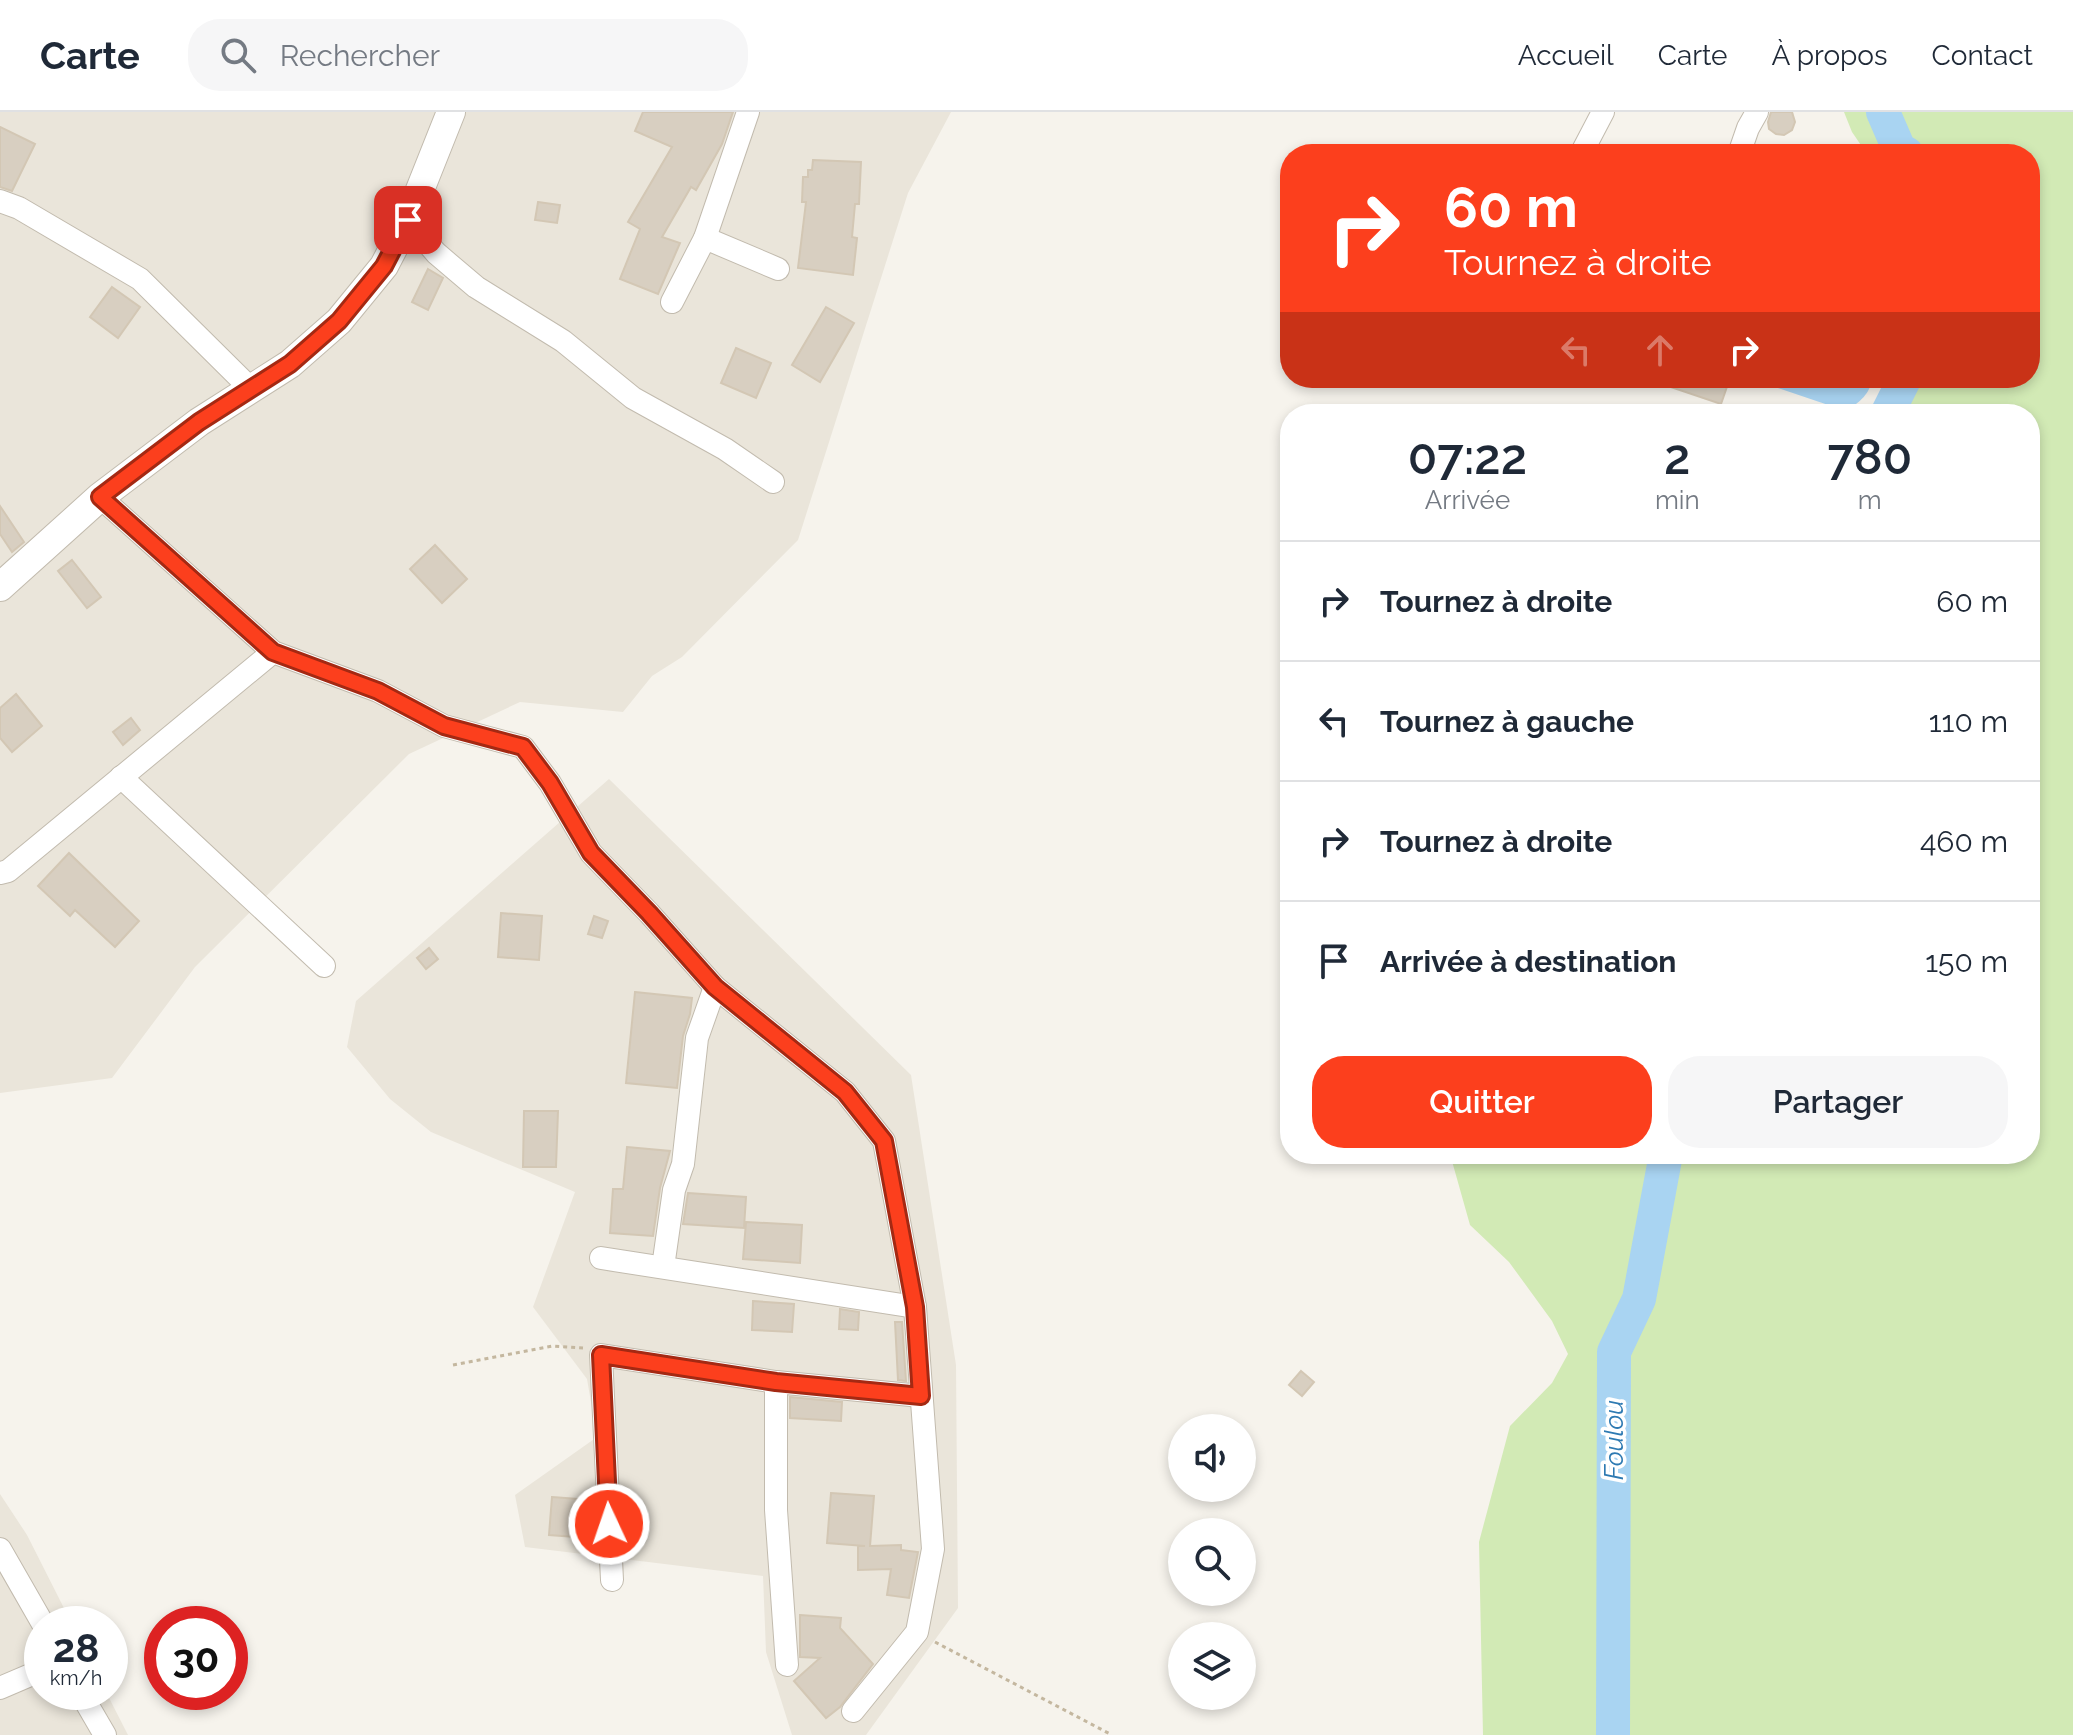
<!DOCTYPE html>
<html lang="fr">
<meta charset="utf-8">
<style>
body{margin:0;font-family:Raleway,sans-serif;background:#f6f6f7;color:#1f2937;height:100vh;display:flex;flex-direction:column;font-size:30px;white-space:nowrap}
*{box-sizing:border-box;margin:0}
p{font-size:26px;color:#747a83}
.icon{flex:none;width:44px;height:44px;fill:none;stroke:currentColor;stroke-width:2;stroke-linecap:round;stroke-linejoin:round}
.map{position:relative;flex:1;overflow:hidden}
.drawer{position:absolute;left:1280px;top:292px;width:760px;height:760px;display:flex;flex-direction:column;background:#fff;border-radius:32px;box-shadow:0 4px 12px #0003}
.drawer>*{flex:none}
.banner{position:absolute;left:1280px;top:32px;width:760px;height:244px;border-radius:32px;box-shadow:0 4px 12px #0003;background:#fc3f1d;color:#fff;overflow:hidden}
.fabs{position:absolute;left:1168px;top:1302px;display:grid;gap:16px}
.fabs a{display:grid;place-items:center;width:88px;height:88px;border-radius:50%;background:#fff;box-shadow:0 4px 12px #0003;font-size:40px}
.speed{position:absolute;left:24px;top:1494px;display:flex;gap:16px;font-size:40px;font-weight:700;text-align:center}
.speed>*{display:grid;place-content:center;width:104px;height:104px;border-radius:50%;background:#fff;box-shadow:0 4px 12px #0003;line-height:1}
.speed small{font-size:20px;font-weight:400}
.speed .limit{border:12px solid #d22;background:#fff;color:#111}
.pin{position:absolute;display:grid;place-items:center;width:68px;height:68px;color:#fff;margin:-34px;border-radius:16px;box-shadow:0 4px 12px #0006}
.me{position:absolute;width:88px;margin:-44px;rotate:357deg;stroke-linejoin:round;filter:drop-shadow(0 0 6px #0008)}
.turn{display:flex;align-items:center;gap:28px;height:168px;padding:0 32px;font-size:36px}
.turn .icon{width:104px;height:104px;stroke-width:2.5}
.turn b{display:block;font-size:56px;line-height:68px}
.lanes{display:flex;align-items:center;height:76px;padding:0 32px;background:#0003;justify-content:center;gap:40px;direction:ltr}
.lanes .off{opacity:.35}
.eta{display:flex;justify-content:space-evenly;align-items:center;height:136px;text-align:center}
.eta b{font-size:48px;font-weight:600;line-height:56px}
.action{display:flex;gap:16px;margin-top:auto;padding:16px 32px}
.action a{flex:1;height:92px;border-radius:32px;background:#fc3f1d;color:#fff;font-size:32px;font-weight:600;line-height:92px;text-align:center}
.action a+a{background:#f6f6f7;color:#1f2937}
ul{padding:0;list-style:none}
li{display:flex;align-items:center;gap:24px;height:120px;padding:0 32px;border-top:2px solid #e0e1e3}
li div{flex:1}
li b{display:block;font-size:30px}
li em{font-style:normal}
header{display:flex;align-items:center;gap:48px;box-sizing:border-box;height:112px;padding:0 40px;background:#fff;border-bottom:2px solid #e0e1e3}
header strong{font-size:38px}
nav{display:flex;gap:44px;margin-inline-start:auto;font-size:28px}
.search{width:560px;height:72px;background:#f6f6f7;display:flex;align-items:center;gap:20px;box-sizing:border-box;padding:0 28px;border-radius:32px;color:#747a83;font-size:30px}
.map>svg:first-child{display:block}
.residential{fill:#eae5da}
.green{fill:#d2eab5}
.water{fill:#a9d4f2}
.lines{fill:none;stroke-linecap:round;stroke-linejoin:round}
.river{stroke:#a9d4f2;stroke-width:34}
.building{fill:#d8cfc1;stroke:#d3c7b4;stroke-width:2}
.minor-casing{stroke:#c2bbae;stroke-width:24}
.tertiary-casing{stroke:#c2bbae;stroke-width:30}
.path{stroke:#c4b79f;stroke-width:3;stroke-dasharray:4 4;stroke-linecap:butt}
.minor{stroke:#fff;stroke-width:22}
.tertiary{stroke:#fff;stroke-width:28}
.route-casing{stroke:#a42913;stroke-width:20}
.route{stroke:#fc3f1d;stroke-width:14}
.labels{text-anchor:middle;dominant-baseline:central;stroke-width:7;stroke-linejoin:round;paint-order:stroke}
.water-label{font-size:26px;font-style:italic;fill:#2e7ab2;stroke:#fff}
</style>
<header>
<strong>Carte</strong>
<div class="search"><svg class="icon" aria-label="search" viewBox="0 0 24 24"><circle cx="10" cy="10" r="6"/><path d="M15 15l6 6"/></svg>Rechercher</div>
<nav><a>Accueil</a><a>Carte</a><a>À propos</a><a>Contact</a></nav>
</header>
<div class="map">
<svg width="2073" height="1623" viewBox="0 0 2073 1623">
<rect width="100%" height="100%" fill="#f6f3ec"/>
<g class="residential">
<polygon points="0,0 951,0 908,81 798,428 682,545 652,564 623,600 520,590 409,642 195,855 112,966 0,981"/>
<polygon points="609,667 911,963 956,1253 958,1496 866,1623 792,1623 766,1540 763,1464 525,1435 515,1383 597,1325 587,1267 533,1195 575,1080 431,1020 390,987 347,935 356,889"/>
<polygon points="0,1382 27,1423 72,1512 42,1512 42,1580 106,1580 128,1623 0,1623"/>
</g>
<polygon class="green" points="1844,0 2073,0 2073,1623 1483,1623 1479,1430 1510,1314 1552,1271 1568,1242 1552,1209 1509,1150 1470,1113 1450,1042 2030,1042 2030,302 1872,302 1890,266 2030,266 2030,42 1867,42 1852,20"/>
<path class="water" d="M1778 266H1872C1871 281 1859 291 1846 299L1778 276Z"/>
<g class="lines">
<g class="river">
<polyline points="1883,0 1899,37 1907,42"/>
<polyline points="1887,302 1905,266"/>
<polyline points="1613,1623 1614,1240 1639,1187 1666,1042"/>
</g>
</g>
<g class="building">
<polygon points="643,0 733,0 722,32 696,78 691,75 662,125 680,131 658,182 620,167 640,117 628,110 672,35 635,19"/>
<polygon points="1771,0 1792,0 1795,10 1792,18 1784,23 1776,22 1769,17 1768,10"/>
<polygon points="0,15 35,32 12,79 0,75"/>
<polygon points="813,48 861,50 859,92 855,92 852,125 857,126 853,163 798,156 806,90 802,90 803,65 808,65 808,58 812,58"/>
<polygon points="538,90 560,93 557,111 535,108"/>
<polygon points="428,157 443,166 428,198 412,190"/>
<polygon points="112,175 140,195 118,226 90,205"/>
<polygon points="826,195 854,211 820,270 792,253"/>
<polygon points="736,236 771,251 756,286 721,271"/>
<polygon points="1653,266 1730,266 1721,292 1653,269"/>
<polygon points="0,394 24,430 12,440 0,422"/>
<polygon points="435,433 467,467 442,491 410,457"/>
<polygon points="72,448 101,485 87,496 58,459"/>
<polygon points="16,582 42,614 12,640 0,626 0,596"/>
<polygon points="131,606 140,618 123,633 113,620"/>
<polygon points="69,741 139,809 115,835 75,798 70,804 38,774"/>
<polygon points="501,801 542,804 539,848 498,845"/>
<polygon points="594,804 608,809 602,826 588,822"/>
<polygon points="429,836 438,847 426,857 417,846"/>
<polygon points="635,880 692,886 690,902 683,924 677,976 626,971"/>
<polygon points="524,999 558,999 556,1055 523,1055"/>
<polygon points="627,1035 670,1039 660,1076 653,1124 610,1121 613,1077 623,1077"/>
<polygon points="688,1081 746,1085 744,1116 683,1112"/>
<polygon points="746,1110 802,1113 800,1151 743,1147"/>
<polygon points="753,1189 794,1192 792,1220 752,1218"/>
<polygon points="840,1197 859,1200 858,1218 839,1217"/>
<polygon points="895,1210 902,1210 906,1269 898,1268"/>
<polygon points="1301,1259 1314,1270 1302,1284 1289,1273"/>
<polygon points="790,1285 842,1290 841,1309 790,1306"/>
<polygon points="831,1381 874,1384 870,1434 901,1433 901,1438 918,1440 909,1486 887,1483 891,1457 858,1458 858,1434 865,1434 827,1431"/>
<polygon points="552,1385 591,1388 589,1426 549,1423"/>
<polygon points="800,1503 841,1506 840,1516 873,1552 840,1595 826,1606 794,1569 820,1546 800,1545"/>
</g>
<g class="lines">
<defs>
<g id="minor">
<polyline points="1581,42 1603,0"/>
<polyline points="1739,42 1748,16 1757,0"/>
<polyline points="0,89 19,96 140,167 251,277"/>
<polyline points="408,108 436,141 476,175 563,229 633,286 725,337 773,370"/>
<polyline points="705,126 748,0"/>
<polyline points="672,190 705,126 778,157"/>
<polyline points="100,385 273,540 378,579 444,614 523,635 550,671 591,741 649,801 715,875 845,980 884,1029 915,1195 933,1437 917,1520 853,1599"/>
<polyline points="121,665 324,854"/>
<polyline points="0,761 8,759 273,540"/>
<polyline points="601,1146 915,1195"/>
<polyline points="663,1155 674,1078 683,1052 697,926 715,875"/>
<polyline points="776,1270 776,1398 787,1553"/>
<polyline points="0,1437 43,1512"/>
<polyline points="612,1468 601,1243 776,1270 921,1284"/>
<polyline points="0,1576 42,1558"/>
<polyline points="80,1580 105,1623"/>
</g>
<polyline id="tertiary" points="0,475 100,385 199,310 290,252 339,209 384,154 408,108 451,0"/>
</defs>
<use href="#minor" class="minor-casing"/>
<use href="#tertiary" class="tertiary-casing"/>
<g class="path">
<polyline points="453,1253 552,1234 583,1236"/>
<polyline points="935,1530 1112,1623"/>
</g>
<use href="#minor" class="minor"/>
<use href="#tertiary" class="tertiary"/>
</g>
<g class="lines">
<defs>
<polyline id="route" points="408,108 384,154 339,209 290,252 199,310 100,385 273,540 378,579 444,614 523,635 550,671 591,741 649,801 715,875 845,980 884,1029 915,1195 921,1284 776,1270 601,1243 609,1412"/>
</defs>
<use href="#route" class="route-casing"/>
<use href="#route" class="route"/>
</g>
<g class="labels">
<g class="water-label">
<text transform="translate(1614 1328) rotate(-90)">Foulou</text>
</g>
</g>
</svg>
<div class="fabs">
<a><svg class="icon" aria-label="sound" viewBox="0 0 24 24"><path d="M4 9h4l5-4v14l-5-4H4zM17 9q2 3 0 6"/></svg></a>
<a><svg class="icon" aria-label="search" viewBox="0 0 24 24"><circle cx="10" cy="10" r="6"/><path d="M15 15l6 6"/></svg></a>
<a><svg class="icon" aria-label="layers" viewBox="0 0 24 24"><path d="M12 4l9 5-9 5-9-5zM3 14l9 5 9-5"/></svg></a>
</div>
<div class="speed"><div>28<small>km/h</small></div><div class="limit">30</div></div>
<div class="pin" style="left:408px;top:108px;background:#d93025"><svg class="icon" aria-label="arrive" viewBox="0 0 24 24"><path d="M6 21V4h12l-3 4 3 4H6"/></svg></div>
<svg class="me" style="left:609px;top:1412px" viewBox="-20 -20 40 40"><circle r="17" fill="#fc3f1d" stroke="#fff" stroke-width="3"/><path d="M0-11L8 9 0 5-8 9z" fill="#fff"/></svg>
<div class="banner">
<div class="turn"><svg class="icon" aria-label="right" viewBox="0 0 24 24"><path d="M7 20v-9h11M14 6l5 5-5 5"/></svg><div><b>60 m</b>Tournez à droite</div></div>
<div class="lanes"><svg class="icon off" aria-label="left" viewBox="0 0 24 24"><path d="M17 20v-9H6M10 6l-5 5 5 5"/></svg><svg class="icon off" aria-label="ahead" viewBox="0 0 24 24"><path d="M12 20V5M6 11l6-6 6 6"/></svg><svg class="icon" aria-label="right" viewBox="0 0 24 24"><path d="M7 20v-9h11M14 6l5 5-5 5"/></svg></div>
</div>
<section class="drawer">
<div class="eta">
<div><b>07:22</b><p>Arrivée</p></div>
<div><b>2</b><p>min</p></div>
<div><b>780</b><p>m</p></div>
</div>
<ul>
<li><svg class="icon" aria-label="right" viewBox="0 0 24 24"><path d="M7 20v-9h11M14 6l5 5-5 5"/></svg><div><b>Tournez à droite</b></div><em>60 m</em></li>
<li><svg class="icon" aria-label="left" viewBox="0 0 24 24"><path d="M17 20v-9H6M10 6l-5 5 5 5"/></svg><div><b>Tournez à gauche</b></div><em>110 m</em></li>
<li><svg class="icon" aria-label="right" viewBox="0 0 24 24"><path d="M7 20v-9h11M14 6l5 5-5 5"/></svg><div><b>Tournez à droite</b></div><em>460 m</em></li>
<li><svg class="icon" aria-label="arrive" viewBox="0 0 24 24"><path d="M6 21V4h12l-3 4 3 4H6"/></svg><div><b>Arrivée à destination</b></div><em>150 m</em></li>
</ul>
<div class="action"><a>Quitter</a><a>Partager</a></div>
</section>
</div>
